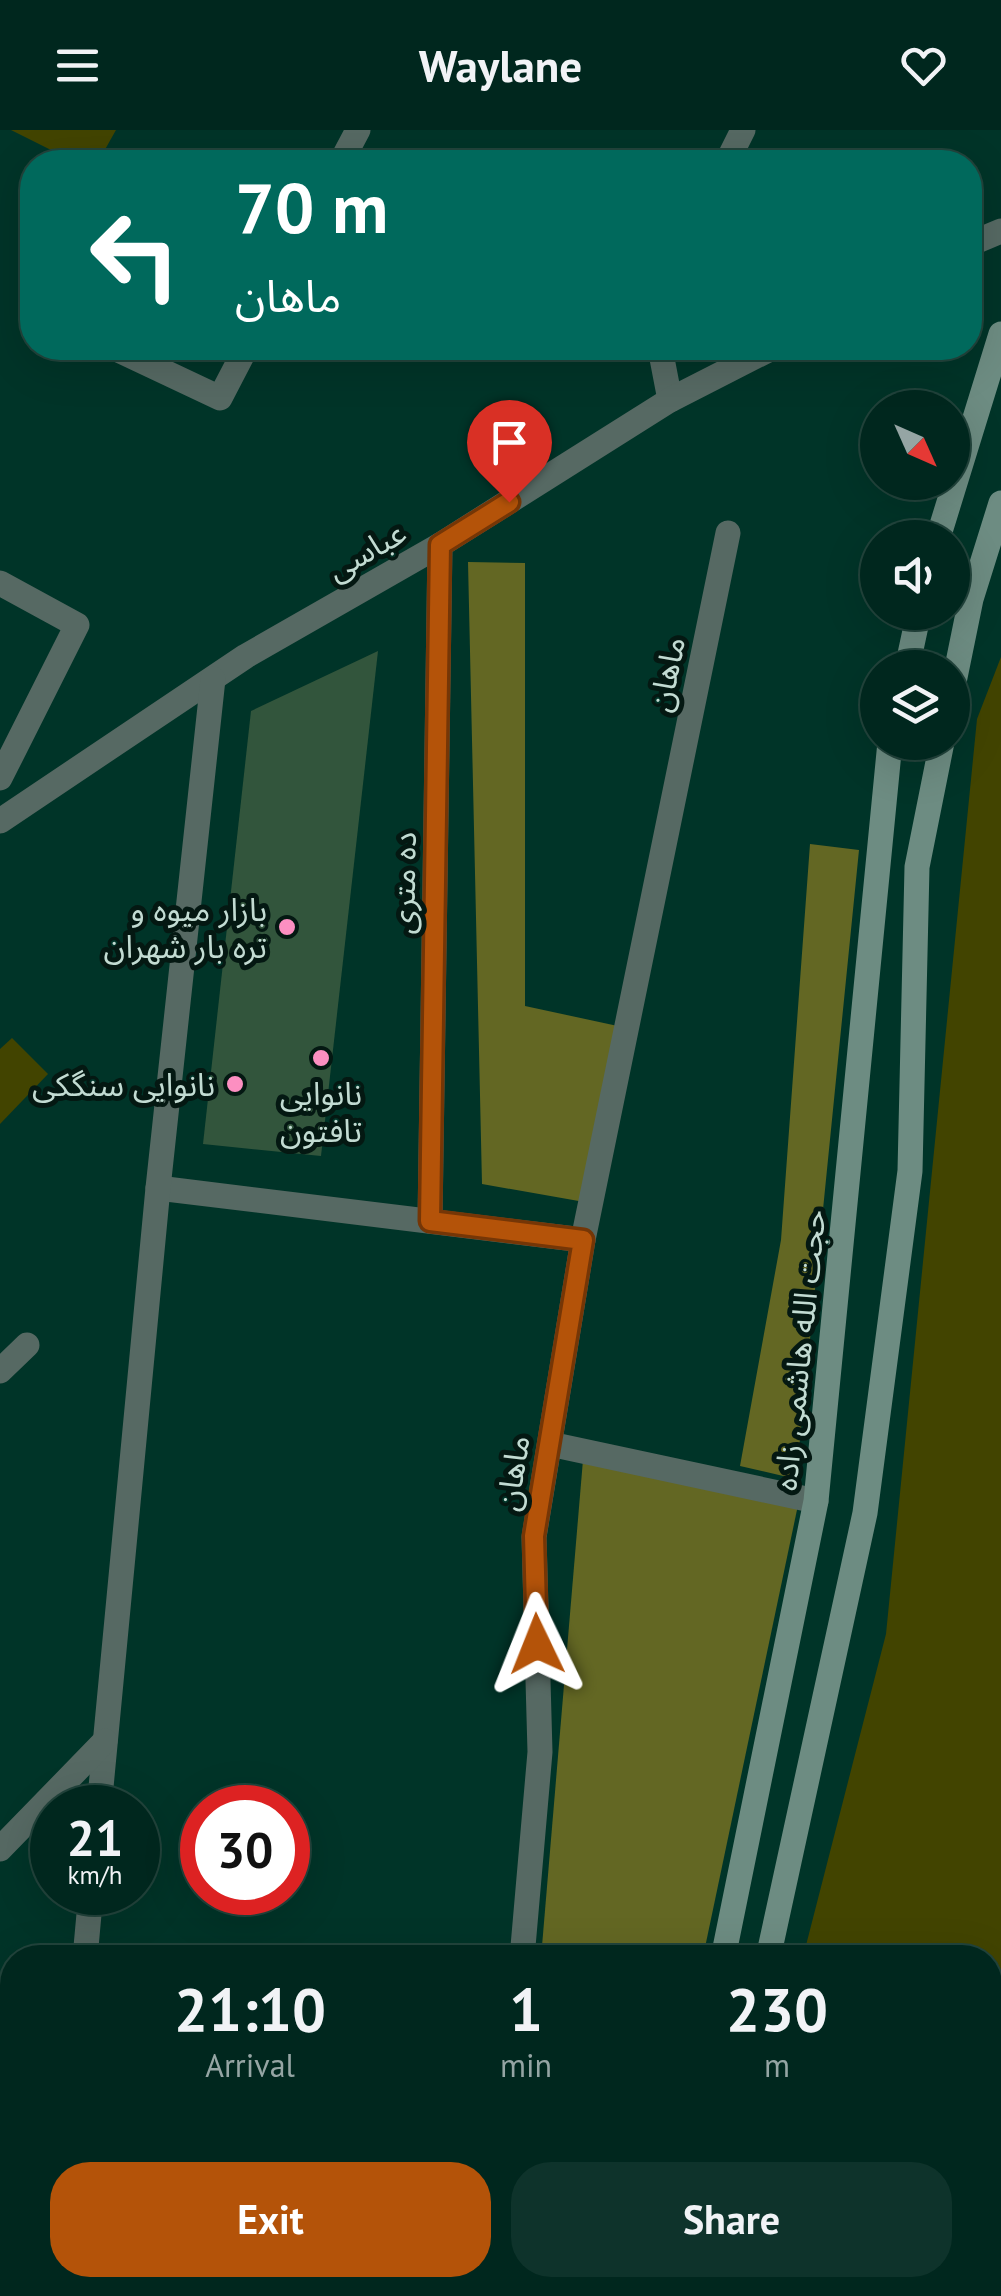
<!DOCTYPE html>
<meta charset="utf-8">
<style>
body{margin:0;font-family:"PT Sans","Noto Sans Arabic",sans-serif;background:#0e332b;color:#f1f3f6;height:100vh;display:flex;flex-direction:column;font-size:38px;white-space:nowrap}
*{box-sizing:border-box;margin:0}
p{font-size:32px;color:#95a5a4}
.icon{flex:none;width:55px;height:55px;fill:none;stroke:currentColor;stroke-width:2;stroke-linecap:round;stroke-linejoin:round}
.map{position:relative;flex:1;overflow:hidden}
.sheet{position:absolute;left:0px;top:1815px;width:1002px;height:352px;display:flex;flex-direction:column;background:#00271e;border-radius:40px 40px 0 0;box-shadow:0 10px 40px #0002,0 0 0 2px #22443c}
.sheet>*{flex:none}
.hud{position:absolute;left:20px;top:20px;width:962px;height:210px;border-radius:40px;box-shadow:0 10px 40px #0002,0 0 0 2px #22443c;background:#00695c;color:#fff;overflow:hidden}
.needle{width:65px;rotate:135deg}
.tools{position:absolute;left:860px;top:260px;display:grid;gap:20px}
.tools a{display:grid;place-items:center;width:110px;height:110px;border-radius:50%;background:#00271e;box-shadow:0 10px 40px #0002,0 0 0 2px #22443c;font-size:50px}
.speed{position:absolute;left:30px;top:1655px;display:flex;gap:20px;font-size:50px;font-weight:700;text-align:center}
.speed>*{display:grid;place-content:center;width:130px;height:130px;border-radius:50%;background:#00271e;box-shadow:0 10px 40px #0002,0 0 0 2px #22443c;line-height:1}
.speed small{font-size:25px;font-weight:400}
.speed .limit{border:15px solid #d22;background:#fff;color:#111}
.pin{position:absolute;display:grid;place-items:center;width:85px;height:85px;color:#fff;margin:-102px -42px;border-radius:50% 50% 50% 0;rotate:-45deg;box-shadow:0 0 10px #0007}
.pin .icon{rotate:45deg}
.me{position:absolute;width:110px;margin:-55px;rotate:358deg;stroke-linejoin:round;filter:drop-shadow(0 0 8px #0008)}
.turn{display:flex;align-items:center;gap:35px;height:210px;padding:0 50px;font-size:45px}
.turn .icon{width:130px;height:130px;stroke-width:2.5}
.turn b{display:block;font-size:70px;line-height:85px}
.eta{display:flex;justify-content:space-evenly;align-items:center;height:170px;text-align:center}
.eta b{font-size:60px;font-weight:700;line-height:70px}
.cta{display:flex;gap:20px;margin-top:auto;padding:20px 50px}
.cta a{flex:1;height:115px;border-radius:40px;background:#b45309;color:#fff;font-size:40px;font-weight:700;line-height:115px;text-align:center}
.cta a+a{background:#0e332b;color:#f1f3f6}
header{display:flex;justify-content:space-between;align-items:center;height:130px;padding:0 50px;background:#00271e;font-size:45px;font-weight:700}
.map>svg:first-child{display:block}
.green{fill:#424400}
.forest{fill:#636723}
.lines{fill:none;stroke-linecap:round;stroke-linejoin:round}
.canal{stroke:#230112;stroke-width:38}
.building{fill:#32553c}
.street{stroke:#566963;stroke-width:25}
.secondary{stroke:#6d8c82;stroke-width:25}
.route-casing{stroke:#753606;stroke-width:25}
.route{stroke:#b45309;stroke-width:18}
.poi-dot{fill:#fc8fc1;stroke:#041812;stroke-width:4}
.labels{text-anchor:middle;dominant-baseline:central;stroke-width:10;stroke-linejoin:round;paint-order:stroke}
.street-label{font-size:32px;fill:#c2dbd2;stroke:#041812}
.poi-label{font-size:32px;fill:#c2dbd2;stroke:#041812;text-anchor:end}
</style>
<header><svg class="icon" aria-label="menu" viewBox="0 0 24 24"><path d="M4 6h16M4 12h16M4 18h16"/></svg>Waylane<svg class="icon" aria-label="heart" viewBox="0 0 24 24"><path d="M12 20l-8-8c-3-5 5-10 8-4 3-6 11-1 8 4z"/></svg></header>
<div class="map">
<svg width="1001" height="2166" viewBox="0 0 1001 2166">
<rect width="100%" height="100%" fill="#003428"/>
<g class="green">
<polygon points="11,0 116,0 98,32 75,32"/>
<polygon points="1001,527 1001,2018 990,2060 990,1828 803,1827 886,1504 977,589"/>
<polygon points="12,908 48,944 0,994 0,919"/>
<polygon points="96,2155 619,2155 619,2166 95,2166"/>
<polygon points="724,2155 965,2155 962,2166 723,2166"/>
</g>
<g class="forest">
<polygon points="468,432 525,433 525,876 627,898 590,1073 482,1054"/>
<polygon points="810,714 859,720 796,1349 740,1336 781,1110"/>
<polygon points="584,1318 798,1375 703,1827 541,1828"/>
</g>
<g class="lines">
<polyline class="canal" points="990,2153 1001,2109"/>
</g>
<polygon class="building" points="378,521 321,1026 203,1014 251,581"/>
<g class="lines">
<g class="street">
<polyline points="341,32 358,0"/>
<polyline points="727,32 743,0"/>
<polyline points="970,114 1001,101"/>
<polyline points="114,218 220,268 246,218"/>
<polyline points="660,218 670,270"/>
<polyline points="0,453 77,495 0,648"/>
<polyline points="0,691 246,526 440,415 670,270 772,218"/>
<polyline points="158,1058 583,1110 728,403"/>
<polyline points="430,1091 440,415"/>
<polyline points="0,1241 27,1215"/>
<polyline points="550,1314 816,1371"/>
<polyline points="99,1678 158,1058 213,549"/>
<polyline points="0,1719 105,1611"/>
<polyline points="85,1828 91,1762"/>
<polyline points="522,1828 540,1622 534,1407 583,1110"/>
<polyline points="53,2166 54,2155"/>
</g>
<g class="secondary">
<polyline points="938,408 1001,204"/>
<polyline points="907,538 919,482"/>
<polyline points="952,562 971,469 1001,373"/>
<polyline points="723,1828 816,1371 890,612"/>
<polyline points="768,1828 865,1383 910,1041 917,737 942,612"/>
<polyline points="652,2166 653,2155"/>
<polyline points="701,2166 702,2155"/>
</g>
</g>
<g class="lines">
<defs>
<polyline id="route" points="509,372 440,415 430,1091 583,1110 534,1406 537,1514"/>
</defs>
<use href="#route" class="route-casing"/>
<use href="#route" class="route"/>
</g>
<g class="poi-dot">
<circle cx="287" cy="797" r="10"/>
<circle cx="321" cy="928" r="10"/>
<circle cx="235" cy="954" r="10"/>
</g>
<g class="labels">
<g class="street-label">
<text transform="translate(366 420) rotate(-30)">عباسی</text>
<text transform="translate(666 544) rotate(-78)">ماهان</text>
<text transform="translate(403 753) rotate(-89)">ده متری</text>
<text transform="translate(799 1220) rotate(-84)">حجت الله هاشمی زاده</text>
<text transform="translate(512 1343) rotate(-81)">ماهان</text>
</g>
<g class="poi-label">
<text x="267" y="779">بازار میوه و<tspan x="267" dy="37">تره بار شهران</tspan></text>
<text x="215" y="954">نانوایی سنگکی</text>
<text x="321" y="963" text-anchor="middle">نانوایی<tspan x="321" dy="37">تافتون</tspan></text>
</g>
</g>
</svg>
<div class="tools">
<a><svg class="needle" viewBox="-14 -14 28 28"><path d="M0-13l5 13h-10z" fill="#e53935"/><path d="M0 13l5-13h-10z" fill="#95a5a4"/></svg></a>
<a><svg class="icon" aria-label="sound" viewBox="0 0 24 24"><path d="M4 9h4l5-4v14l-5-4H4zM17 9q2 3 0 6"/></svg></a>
<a><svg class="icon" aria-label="layers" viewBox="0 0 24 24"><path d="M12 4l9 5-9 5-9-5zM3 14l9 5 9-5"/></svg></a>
</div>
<div class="speed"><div>21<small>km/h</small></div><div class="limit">30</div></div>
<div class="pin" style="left:509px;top:372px;background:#d93025"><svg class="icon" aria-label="arrive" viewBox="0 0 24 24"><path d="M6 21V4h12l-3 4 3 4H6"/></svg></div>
<svg class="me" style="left:537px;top:1514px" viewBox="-20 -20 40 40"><path d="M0-17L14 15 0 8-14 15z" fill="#b45309" stroke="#fff" stroke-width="4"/></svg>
<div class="hud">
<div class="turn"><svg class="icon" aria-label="left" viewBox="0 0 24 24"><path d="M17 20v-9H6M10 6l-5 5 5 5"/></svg><div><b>70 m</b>ماهان</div></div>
</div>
<section class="sheet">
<div class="eta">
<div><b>21:10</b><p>Arrival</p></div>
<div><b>1</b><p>min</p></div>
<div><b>230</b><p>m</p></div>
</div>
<div class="cta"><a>Exit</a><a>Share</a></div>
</section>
</div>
